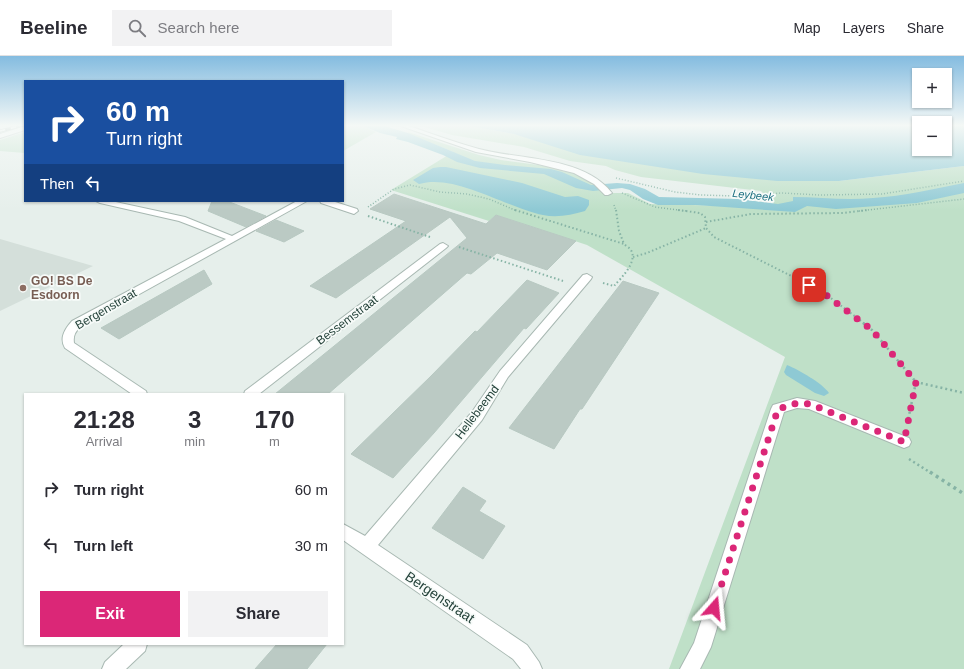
<!DOCTYPE html>
<meta charset="utf-8">
<style>
body{margin:0;font-family:Helvetica,sans-serif;background:#f2f2f3;color:#2b2b33;height:100vh;display:flex;flex-direction:column;font-size:15px;white-space:nowrap}
*{box-sizing:border-box;margin:0}
p{font-size:13px;color:#7c7c81}
.icon{flex:none;width:22px;height:22px;fill:none;stroke:currentColor;stroke-width:2;stroke-linecap:round;stroke-linejoin:round}
.map{position:relative;flex:1;overflow:hidden}
.panel{position:absolute;left:24px;top:337px;width:320px;height:252px;display:flex;flex-direction:column;background:#fff;border-radius:0px;box-shadow:0 1px 3px #0004}
.panel>*{flex:none}
.banner{position:absolute;left:24px;top:24px;width:320px;height:122px;border-radius:0px;box-shadow:0 1px 3px #0004;background:#1a4fa0;color:#fff;overflow:hidden}
.tools{position:absolute;left:912px;top:12px;display:grid;gap:8px}
.tools a{display:grid;place-items:center;width:40px;height:40px;border-radius:0px;background:#fff;box-shadow:0 1px 3px #0004;font-size:20px}
.pin{position:absolute;display:grid;place-items:center;width:34px;height:34px;color:#fff;margin:-17px;border-radius:8px;box-shadow:0 2px 6px #0006}
.me{position:absolute;width:44px;margin:-22px;rotate:18deg;stroke-linejoin:round;filter:drop-shadow(0 0 3px #0008)}
.turn{display:flex;align-items:center;gap:14px;height:84px;padding:0 16px;font-size:18px}
.turn .icon{width:52px;height:52px;stroke-width:2.5}
.turn b{display:block;font-size:28px;line-height:34px}
.then{display:flex;align-items:center;height:38px;padding:0 16px;background:#0003;gap:8px;font-size:15px}
.eta{display:flex;justify-content:space-evenly;align-items:center;height:68px;text-align:center}
.eta b{font-size:24px;font-weight:600;line-height:28px}
.primary-button{display:flex;gap:8px;margin-top:auto;padding:8px 16px}
.primary-button a{flex:1;height:46px;border-radius:0px;background:#db2777;color:#fff;font-size:16px;font-weight:600;line-height:46px;text-align:center}
.primary-button a+a{background:#f2f2f3;color:#2b2b33}
ul{padding:0;list-style:none}
li{display:flex;align-items:center;gap:12px;height:56px;padding:0 16px}
li div{flex:1}
li b{display:block;font-size:15px}
li em{font-style:normal}
header{display:flex;align-items:center;gap:24px;box-sizing:border-box;height:56px;padding:0 20px;background:#fff;border-bottom:1px solid #e1e1e2}
header strong{font-size:19px}
nav{display:flex;gap:22px;margin-inline-start:auto;font-size:14px}
.search{width:280px;height:36px;background:#f2f2f3;display:flex;align-items:center;gap:10px;box-sizing:border-box;padding:0 14px;border-radius:0px;color:#7c7c81;font-size:15px}
.map>svg:first-child{display:block}
.built{fill:#d4dfda}
.green{fill:#bfe0c8}
.water{fill:#8ec9d4}
.building{fill:#bbcac4;stroke:#b8c9c2}
.lines{fill:none;stroke-linecap:round;stroke-linejoin:round}
.minor-casing{stroke:#a8b8b2;stroke-width:2}
.path-far3{stroke:#86b3a5;stroke-width:1.5;stroke-dasharray:1 2;stroke-linecap:butt}
.path-far2{stroke:#86b3a5;stroke-width:2;stroke-dasharray:1.5 2.5;stroke-linecap:butt}
.path-far1{stroke:#86b3a5;stroke-width:2.5;stroke-dasharray:2 3;stroke-linecap:butt}
.path{stroke:#86b3a5;stroke-width:3.5;stroke-dasharray:3 4;stroke-linecap:butt}
.minor{fill:#fff;fill-rule:evenodd}
.rail-casing{stroke:#5f7d75;stroke-width:3}
.rail{stroke:#f7fbf9;stroke-width:2;stroke-dasharray:5.5;stroke-linecap:butt}
.route{stroke:#db2777;stroke-width:7;stroke-dasharray:0 12.6}
.education-dot{fill:#8d6e63;stroke:#f7fbf9;stroke-width:1.5}
.labels{text-anchor:middle;dominant-baseline:central;stroke-width:3.5;stroke-linejoin:round;paint-order:stroke}
.far-water-label{font-size:11px;font-style:italic;fill:#1c6f80;stroke:#f7fbf9}
.education-label{font-size:12px;font-weight:bold;fill:#785e54;stroke:#f7fbf9;text-anchor:start}
.street-label{font-size:12px;fill:#24423a;stroke:#f7fbf9}
.near-street-label{font-size:14px;fill:#24423a;stroke:#f7fbf9}
</style>
<header>
<strong>Beeline</strong>
<div class="search"><svg class="icon" aria-label="search" viewBox="0 0 24 24"><circle cx="10" cy="10" r="6"/><path d="M15 15l6 6"/></svg>Search here</div>
<nav><a>Map</a><a>Layers</a><a>Share</a></nav>
</header>
<div class="map">
<svg width="964" height="613" viewBox="0 0 964 613">
<rect width="100%" height="100%" fill="#e6efeb"/>
<polygon class="built" points="0,183 93,210 0,255"/>
<g class="green">
<polygon points="343,69 361,69 376,76 343,95"/>
<polygon points="418,69 464,69 514,78 839,125 964,110 964,613 669,613 785,301 587,189 496,159 489,165 391,134 453,96 409,78 408,76 479,99 501,104 539,109 570,116 588,124 602,137 628,137 650,148 777,151 761,135 641,121 615,114 606,110 570,105 524,91 452,79"/>
<polygon points="25,76 25,97 0,95 0,84"/>
</g>
<g class="water">
<path d="M361 69H381L408 77 475 105 505 109 551 113 562 116 591 129 617 127 630 128 645 133 659 141 739 143 778 148 793 145V141C820 141 846 145 873 142 904 140 934 133 964 127V137L917 147 836 153 807 150 795 156 696 149H658L643 143 630 134 622 132 593 135 576 132 544 118 480 112 457 106 443 99 408 86 396 83 397 81 380 77Z"/>
<polygon points="464,69 919,69 919,93 945,93 945,69 964,69 964,110 839,125 777,125 703,118 580,99 514,78"/>
<path d="M440 111H446L522 127 565 141 578 140 589 144V149L585 155C571 159 557 162 543 159 507 152 455 117 419 128L413 124 433 112Z"/>
<path d="M787 309C799 314 822 327 829 337L824 340 815 337 786 319 784 316Z"/>
</g>
<g class="building">
<polygon points="394,138 486,168 496,159 576,185 547,214 497,197 471,218 467,217 328,338 275,338 467,182 450,161 336,242 310,230 406,165 370,153"/>
<polygon points="212,145 227,145 266,160 246,171 208,155"/>
<polygon points="276,164 304,175 284,186 256,175"/>
<polygon points="204,214 212,228 119,283 101,272"/>
<polygon points="527,224 559,237 526,273 524,272 434,377 393,422 351,398 431,320 475,275 477,276"/>
<polygon points="623,225 659,237 582,353 580,353 554,393 509,372"/>
<polygon points="463,431 486,445 479,455 505,470 483,503 432,472"/>
<polygon points="277,588 327,588 307,613 255,613"/>
</g>
<g class="lines">
<defs>
<g id="minor">
<path d="M398 69H406C430 77 454 86 479 93 520 104 583 100 612 137L608 139H605L594 128 574 117 530 106 476 96Z"/>
<polygon points="25,70 25,74 0,82 0,78"/>
<path d="M96 145H111L185 161 232 180 297 145H307L80 271C75 276 73 280 74 287L146 335 147 338H132L65 292C59 282 65 273 72 265L226 183 179 165 100 147Z"/>
<polygon points="320,145 332,145 357,153 358,155 354,158 321,147"/>
<polygon points="443,187 448,190 446,192 259,338 244,338 245,335 440,188"/>
<polygon points="587,218 592,221 591,223 508,321 482,364 378,489 527,589 539,606 542,613 521,613 513,603 343,484 343,468 365,480 472,356 500,315 583,219"/>
<polygon points="797,342 815,345 909,382 911,386 909,390 904,392 809,353 797,352 784,356 711,591 700,613 680,613 694,587 771,353 773,349"/>
<polygon points="124,588 147,588 145,595 126,613 102,613 105,606"/>
</g>
</defs>
<use href="#minor" class="minor-casing"/>
<g class="path-far3">
<polyline points="616,122 675,136 701,139 735,140 782,137 820,139 882,138 964,125"/>
<polyline points="622,137 655,151 686,155"/>
<polyline points="614,149 616,155"/>
<polyline points="368,151 394,133 410,129 440,136 467,138 489,143 517,155"/>
<polyline points="859,155 964,143"/>
</g>
<g class="path-far2">
<polyline points="515,154 624,188 619,175 616,154"/>
<polyline points="678,154 700,157 705,161 706,172 714,181 823,236 865,268"/>
<polyline points="368,160 430,181"/>
<polyline points="706,166 751,158 843,157 868,154"/>
<polyline points="459,191 563,225"/>
<polyline points="633,201 647,197 706,172"/>
<path d="M603 227 614 230C621 222 638 206 631 194 630 192 626 190 624 188"/>
</g>
<g class="path-far1">
<polyline points="863,267 872,274 916,326 907,369"/>
<polyline points="916,326 964,337"/>
<polyline points="909,403 931,417"/>
</g>
<polyline class="path" points="930,416 964,438"/>
<use href="#minor" class="minor"/>
<defs>
<polyline id="rail" points="0,75 23,69"/>
</defs>
<use href="#rail" class="rail-casing"/>
<use href="#rail" class="rail"/>
</g>
<linearGradient id="sky" x2="0" y2="1"><stop stop-color="#84bce0"/><stop offset="0.45" stop-color="#f4f8f6"/><stop offset="1" stop-color="#f4f8f6" stop-opacity="0"/></linearGradient>
<rect width="964" height="154" fill="url(#sky)"/>
<g class="lines">
<polyline class="route" points="714,552 778,353 797,347 810,348 904,386 916,326 872,274 822,236 809,229"/>
</g>
<circle class="education-dot" cx="23" cy="232" r="4"/>
<g class="labels">
<g class="far-water-label">
<text transform="translate(753 139) rotate(6)">Leybeek</text>
</g>
<g class="education-label">
<text x="31" y="225">GO! BS De<tspan x="31" dy="14">Esdoorn</tspan></text>
</g>
<g class="street-label">
<text transform="translate(106 253) rotate(-30)">Bergenstraat</text>
<text transform="translate(347 264) rotate(-37)">Bessemstraat</text>
<text transform="translate(477 356) rotate(-53)">Hellebeemd</text>
</g>
<g class="near-street-label">
<text transform="translate(440 541) rotate(34)">Bergenstraat</text>
</g>
</g>
</svg>
<div class="tools">
<a>+</a>
<a>−</a>
</div>
<div class="pin" style="left:809px;top:229px;background:#d93025"><svg class="icon" aria-label="arrive" viewBox="0 0 24 24"><path d="M6 21V4h12l-3 4 3 4H6"/></svg></div>
<svg class="me" style="left:714px;top:552px" viewBox="-20 -20 40 40"><path d="M0-17L14 15 0 8-14 15z" fill="#db2777" stroke="#fff" stroke-width="4"/></svg>
<div class="banner">
<div class="turn"><svg class="icon" aria-label="right" viewBox="0 0 24 24"><path d="M7 20v-9h11M14 6l5 5-5 5"/></svg><div><b>60 m</b>Turn right</div></div>
<div class="then">Then<svg class="icon" aria-label="left" viewBox="0 0 24 24"><path d="M17 20v-9H6M10 6l-5 5 5 5"/></svg></div>
</div>
<section class="panel">
<div class="eta">
<div><b>21:28</b><p>Arrival</p></div>
<div><b>3</b><p>min</p></div>
<div><b>170</b><p>m</p></div>
</div>
<ul>
<li><svg class="icon" aria-label="right" viewBox="0 0 24 24"><path d="M7 20v-9h11M14 6l5 5-5 5"/></svg><div><b>Turn right</b></div><em>60 m</em></li>
<li><svg class="icon" aria-label="left" viewBox="0 0 24 24"><path d="M17 20v-9H6M10 6l-5 5 5 5"/></svg><div><b>Turn left</b></div><em>30 m</em></li>
</ul>
<div class="primary-button"><a>Exit</a><a>Share</a></div>
</section>
</div>
